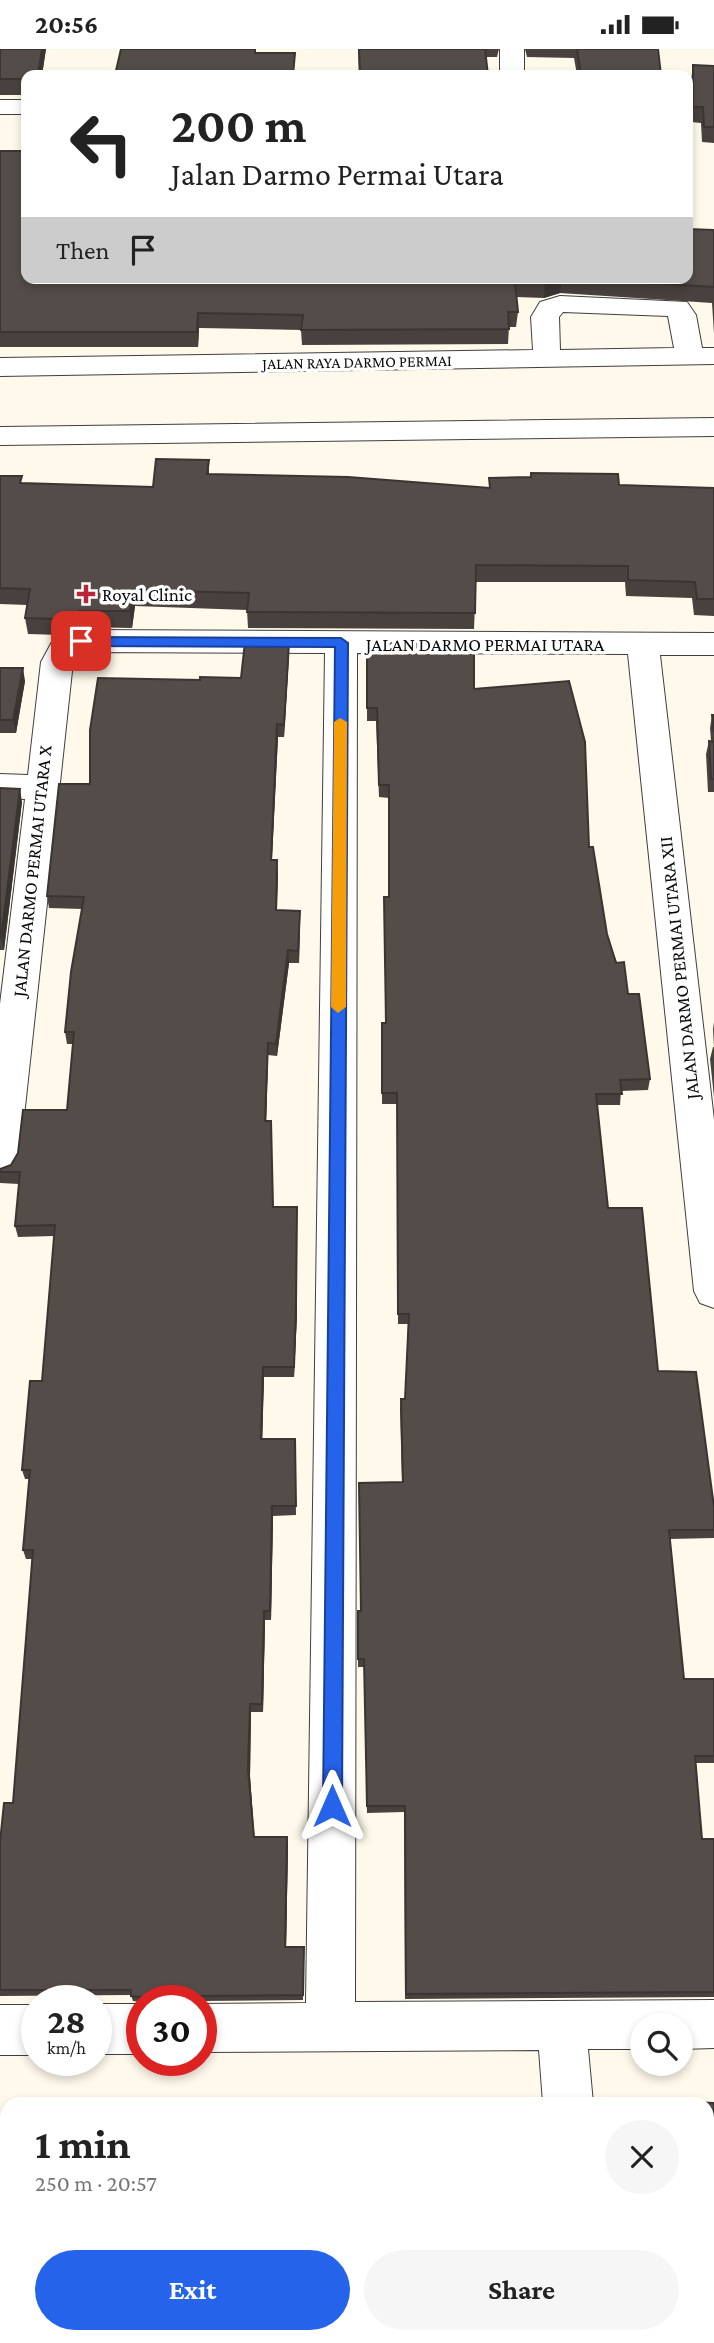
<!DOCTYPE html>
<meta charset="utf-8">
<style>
body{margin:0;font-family:"Crimson Pro",serif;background:#f6f6f6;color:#222;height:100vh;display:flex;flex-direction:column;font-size:26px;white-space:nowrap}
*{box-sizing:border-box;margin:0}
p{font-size:23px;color:#767676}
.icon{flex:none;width:38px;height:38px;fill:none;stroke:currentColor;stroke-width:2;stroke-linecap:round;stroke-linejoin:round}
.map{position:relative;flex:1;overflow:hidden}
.sheet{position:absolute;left:0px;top:2048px;width:714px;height:247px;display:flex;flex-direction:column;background:#fff;border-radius:21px 21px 0 0;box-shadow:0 4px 10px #0003}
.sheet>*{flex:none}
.guide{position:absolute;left:21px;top:21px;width:672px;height:214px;border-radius:14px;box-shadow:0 4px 10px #0003;background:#fff;color:#222;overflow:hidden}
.fabs{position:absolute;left:630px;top:1964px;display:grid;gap:14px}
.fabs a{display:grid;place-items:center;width:63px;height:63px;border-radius:50%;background:#fff;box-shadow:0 4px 10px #0003;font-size:35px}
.speed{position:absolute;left:21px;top:1936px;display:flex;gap:14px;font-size:35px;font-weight:700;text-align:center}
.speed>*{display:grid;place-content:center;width:91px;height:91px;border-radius:50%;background:#fff;box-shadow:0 4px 10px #0003;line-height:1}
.speed small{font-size:18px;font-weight:400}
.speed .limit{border:10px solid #d22;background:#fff;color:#111}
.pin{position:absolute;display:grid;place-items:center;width:60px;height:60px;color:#fff;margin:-30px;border-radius:14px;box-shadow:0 4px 10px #0006}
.me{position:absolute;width:77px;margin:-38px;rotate:0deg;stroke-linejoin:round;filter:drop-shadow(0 0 5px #0008)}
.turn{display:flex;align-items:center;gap:24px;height:147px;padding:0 35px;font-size:32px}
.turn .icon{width:91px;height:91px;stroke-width:2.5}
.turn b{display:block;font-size:49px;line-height:60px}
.then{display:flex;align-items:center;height:66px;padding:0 35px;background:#0003;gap:14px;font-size:26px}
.round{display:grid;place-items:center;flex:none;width:74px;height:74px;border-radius:37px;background:#f6f6f6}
.overview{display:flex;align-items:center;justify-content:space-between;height:119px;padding:0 35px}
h1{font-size:42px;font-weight:700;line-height:52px}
.button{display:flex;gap:14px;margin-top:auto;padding:14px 35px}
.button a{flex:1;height:80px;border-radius:42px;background:#2563eb;color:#fff;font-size:28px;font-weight:700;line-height:80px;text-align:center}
.button a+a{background:#f6f6f6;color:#222}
.status{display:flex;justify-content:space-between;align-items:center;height:49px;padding:0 35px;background:#fff;direction:ltr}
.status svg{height:19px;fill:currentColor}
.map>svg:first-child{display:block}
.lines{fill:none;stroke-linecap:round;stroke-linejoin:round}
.minor-casing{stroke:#3f3f3f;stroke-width:2}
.minor{fill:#fff;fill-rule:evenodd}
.wall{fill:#48413e}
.shaded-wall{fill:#3b3532}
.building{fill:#544c48;stroke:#3b3532;stroke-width:2}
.route{fill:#2563eb;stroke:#184099;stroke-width:2}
.slow{fill:#f59e0b}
.poi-dot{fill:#b92639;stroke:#fff;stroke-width:2.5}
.labels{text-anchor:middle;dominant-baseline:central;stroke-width:7;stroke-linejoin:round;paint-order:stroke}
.far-street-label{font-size:16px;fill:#0c0c0c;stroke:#fff}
.poi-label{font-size:19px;fill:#0c0c0c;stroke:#fff;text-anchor:start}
.street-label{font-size:19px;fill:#0c0c0c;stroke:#fff}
</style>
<div class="status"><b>20:56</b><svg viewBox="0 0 49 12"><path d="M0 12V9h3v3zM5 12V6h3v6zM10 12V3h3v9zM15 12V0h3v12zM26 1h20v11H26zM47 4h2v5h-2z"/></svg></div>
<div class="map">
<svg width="714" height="2294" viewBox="0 0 714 2294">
<rect width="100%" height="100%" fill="#fff9eb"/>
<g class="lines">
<defs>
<g id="minor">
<rect x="500" y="0" width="24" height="26"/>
<rect x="0" y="51" width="26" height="14"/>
<path d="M560 247 687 253 696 266 702 299H714V315L0 327V309L533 301 531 268 540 253ZM563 263 668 267 674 299 560 301 559 268Z"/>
<polygon points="714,369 714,387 0,396 0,378"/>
<polygon points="81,581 714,584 714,606 660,606 714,1071 714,1259 700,1254 694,1242 628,605 357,604 355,1953 714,1951 714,1999 681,2000 681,1976 642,1976 642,2000 588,2000 593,2054 543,2054 539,2001 201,2003 201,1955 306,1954 325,604 84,603 76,606 73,613 19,1114 13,1125 0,1130 0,955 25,750 0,749 0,725 28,726 41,613 53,591"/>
<rect x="96" y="1955" width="46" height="50"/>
<rect x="0" y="1956" width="37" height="50"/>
<polygon points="561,2287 613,2287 614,2294 562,2294"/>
</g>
</defs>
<use href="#minor" class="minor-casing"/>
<use href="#minor" class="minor"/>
</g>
<g class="wall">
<polygon points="0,0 46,0 42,26 26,26 26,46 0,46"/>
<polygon points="358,0 499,0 497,8 486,8 488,26 359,26"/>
<polygon points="525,0 658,0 661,26 577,26 574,9 527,8"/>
<polygon points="693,16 714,17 714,94 702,93 701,74 691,73 691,32"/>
<polygon points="0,102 26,229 714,181 714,285 712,254 560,244 544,249 516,248 518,263 516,278 509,278 508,295 302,296 301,281 199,279 198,298 0,298"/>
<polygon points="209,411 209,425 489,439 489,429 619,436 714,439 714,567 694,566 692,549 626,547 625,533 476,533 474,580 248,579 247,561 135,557 132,579 81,578 60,586 28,585 25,569 27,556 0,555 0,427 23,434 153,438"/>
<polygon points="289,594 289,606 284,688 278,688 272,811 278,824 277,861 300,874 299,914 289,914 277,1007 268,1006 266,1072 271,1072 273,1158 297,1158 297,1265 294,1328 264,1328 262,1390 295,1390 296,1466 273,1467 271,1571 265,1571 263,1663 251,1663 250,1727 254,1788 288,1795 286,1898 304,1904 303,1951 201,1952 201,1951 142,1951 142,1953 133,1952 131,1946 0,1947 0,1793 13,1754 32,1510 26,1510 23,1501 29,1430 25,1430 22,1421 42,1332 54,1187 18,1188 15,1177 19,1135 0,1134 0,1120 11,1116 67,1061 73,995 67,995 65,983 82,860 49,859 47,847 90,735 200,631 241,629"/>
<polygon points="367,594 474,640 589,798 607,885 628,945 650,1030 648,1041 621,1042 620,1056 597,1056 608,1159 658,1322 714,1458 714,1489 670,1490 684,1630 714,1630 714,1714 696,1714 702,1790 714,1790 714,1948 405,1950 404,1763 367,1764 364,1618 358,1618 358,1562 361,1562 402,1433 400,1359 401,1350 405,1350 408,1275 398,1275 397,1055 382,1055 382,974 385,974 388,848 389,749 379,748 376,672 367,672"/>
<polygon points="0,619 25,632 16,684 0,684"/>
<polygon points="712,666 714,666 714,743 708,743 706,705 709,692 711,692 710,679"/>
<polygon points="0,739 22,753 4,901 0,901"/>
<polygon points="714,973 714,1048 710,1010 713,998 714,998 713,980"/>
</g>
<g class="shaded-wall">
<polygon points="42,0 46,0 42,26 38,26"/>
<polygon points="562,229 560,244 544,249 545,234"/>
<polygon points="198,264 199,279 198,298 197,283"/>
<polygon points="133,541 135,557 132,579 130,562"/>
<polygon points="79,562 81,578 60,586 57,570"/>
<polygon points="289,594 289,606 284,688 284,676"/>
<polygon points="23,619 25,632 16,684 13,671"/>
<polygon points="277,675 278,688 271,824 271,811"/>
<polygon points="20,740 22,753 4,901 1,889"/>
<polygon points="277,811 278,824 276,873 276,861"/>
<polygon points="300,862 300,874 299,914 298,902"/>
<polygon points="288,901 289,914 277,1007 276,995"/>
<polygon points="268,994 268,1006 266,1083 265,1072"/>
<polygon points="297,1158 297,1265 294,1328 294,1318"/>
<polygon points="263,1318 264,1328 262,1400 261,1390"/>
<polygon points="272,1457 273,1467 271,1571 270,1562"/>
<polygon points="264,1562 265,1571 263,1663 262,1655"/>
<polygon points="250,1655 251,1663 250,1727 255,1795 248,1720"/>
<polygon points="287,1788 288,1795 286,1904 285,1898"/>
</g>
<g class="building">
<polygon points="0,0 42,0 38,26 26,26 26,30 0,30"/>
<polygon points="121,0 255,0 255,4 295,4 293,26 115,26"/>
<polygon points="359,0 485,0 488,26 360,26"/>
<polygon points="577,0 658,0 661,26 581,26"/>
<polygon points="693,16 714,17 714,78 704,78 703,58 693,58"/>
<polygon points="0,102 26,102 26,229 560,229 545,234 515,233 518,263 508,263 509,280 301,281 303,266 198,264 197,283 0,283"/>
<polygon points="688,180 714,181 714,238 568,229 688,229"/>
<polygon points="156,410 209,411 207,425 348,428 490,439 489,429 531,428 531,424 618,425 619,436 714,439 714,550 697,550 695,533 628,531 628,517 476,516 475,564 247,563 249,544 133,541 130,562 79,562 57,570 25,569 30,540 0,539 0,427 22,427 20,434 153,438"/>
<polygon points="245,593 289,594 284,676 277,675 271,811 277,811 276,861 300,862 298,902 288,901 276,995 268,994 265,1072 271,1072 273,1158 297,1158 296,1255 294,1318 263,1318 261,1390 295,1390 296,1457 272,1457 270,1562 264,1562 262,1655 250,1655 248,1720 254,1788 287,1788 285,1898 304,1898 303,1946 199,1947 199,1951 142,1951 142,1953 142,1948 131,1947 131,1941 0,1941 0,1793 4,1754 13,1754 33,1501 23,1501 30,1421 22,1421 30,1332 42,1332 55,1176 15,1177 20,1123 0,1123 0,1120 11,1116 18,1104 23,1061 67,1061 74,983 65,983 71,923 84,848 47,847 59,735 90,735 90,681 98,629 200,631 200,628 241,629"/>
<polygon points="367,594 474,595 474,640 569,632 585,693 589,798 593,798 607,885 616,914 624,913 628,945 639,945 650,1030 620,1031 622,1045 596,1045 608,1159 642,1159 658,1322 696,1323 714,1458 714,1481 669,1481 684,1630 714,1630 714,1707 695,1707 702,1790 714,1790 714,1943 406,1945 405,1757 367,1757 364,1610 358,1610 358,1562 361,1562 359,1434 403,1433 401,1350 405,1350 409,1265 398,1265 397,1044 382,1044 382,974 386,974 384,848 389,848 389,736 379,736 377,659 367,659"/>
<polygon points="0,619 23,619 13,671 0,671"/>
<polygon points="712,666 714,666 714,683"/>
<polygon points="709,692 714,693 714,730 711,730"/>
<polygon points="0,739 20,740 1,889 0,889"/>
<polygon points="625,2050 714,2054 714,2294 695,2294 695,2287 707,2287 707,2054 625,2054"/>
<polygon points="7,2082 7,2287 551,2287 551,2294 0,2294 0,2083"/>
</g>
<polygon class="route" points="81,588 341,589 348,594 342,1757 339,1763 332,1766 325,1763 323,1757 335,598 81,597 75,592"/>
<polygon class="slow" points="340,669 347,673 346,958 338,964 331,958 334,673"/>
<path class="poi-dot" d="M82.5 534.5h7v7h7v7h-7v7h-7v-7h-7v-7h7z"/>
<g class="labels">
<g class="far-street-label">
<text transform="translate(357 313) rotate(-1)">JALAN RAYA DARMO PERMAI</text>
</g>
<g class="poi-label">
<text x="102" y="545">Royal Clinic</text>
</g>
<g class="street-label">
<text x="485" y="595">JALAN DARMO PERMAI UTARA</text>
<text transform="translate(32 822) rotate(-84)">JALAN DARMO PERMAI UTARA X</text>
<text transform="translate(679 919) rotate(-96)">JALAN DARMO PERMAI UTARA XII</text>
</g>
</g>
</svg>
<div class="fabs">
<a><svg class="icon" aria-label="search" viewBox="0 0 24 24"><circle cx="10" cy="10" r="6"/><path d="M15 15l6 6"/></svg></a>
</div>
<div class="speed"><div>28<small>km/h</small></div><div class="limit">30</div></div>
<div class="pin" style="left:81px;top:592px;background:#d93025"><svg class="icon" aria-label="arrive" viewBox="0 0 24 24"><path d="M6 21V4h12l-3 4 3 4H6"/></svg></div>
<svg class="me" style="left:332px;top:1757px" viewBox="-20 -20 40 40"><path d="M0-17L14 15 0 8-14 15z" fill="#2563eb" stroke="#fff" stroke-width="4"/></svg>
<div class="guide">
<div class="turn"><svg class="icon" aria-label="left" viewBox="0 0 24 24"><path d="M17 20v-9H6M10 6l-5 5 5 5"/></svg><div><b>200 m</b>Jalan Darmo Permai Utara</div></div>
<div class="then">Then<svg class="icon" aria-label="arrive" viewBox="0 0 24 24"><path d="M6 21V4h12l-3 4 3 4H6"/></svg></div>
</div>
<section class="sheet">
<div class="overview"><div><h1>1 min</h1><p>250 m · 20:57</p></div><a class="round"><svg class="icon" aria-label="close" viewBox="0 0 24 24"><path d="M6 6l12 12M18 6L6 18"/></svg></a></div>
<div class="button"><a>Exit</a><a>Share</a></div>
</section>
</div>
